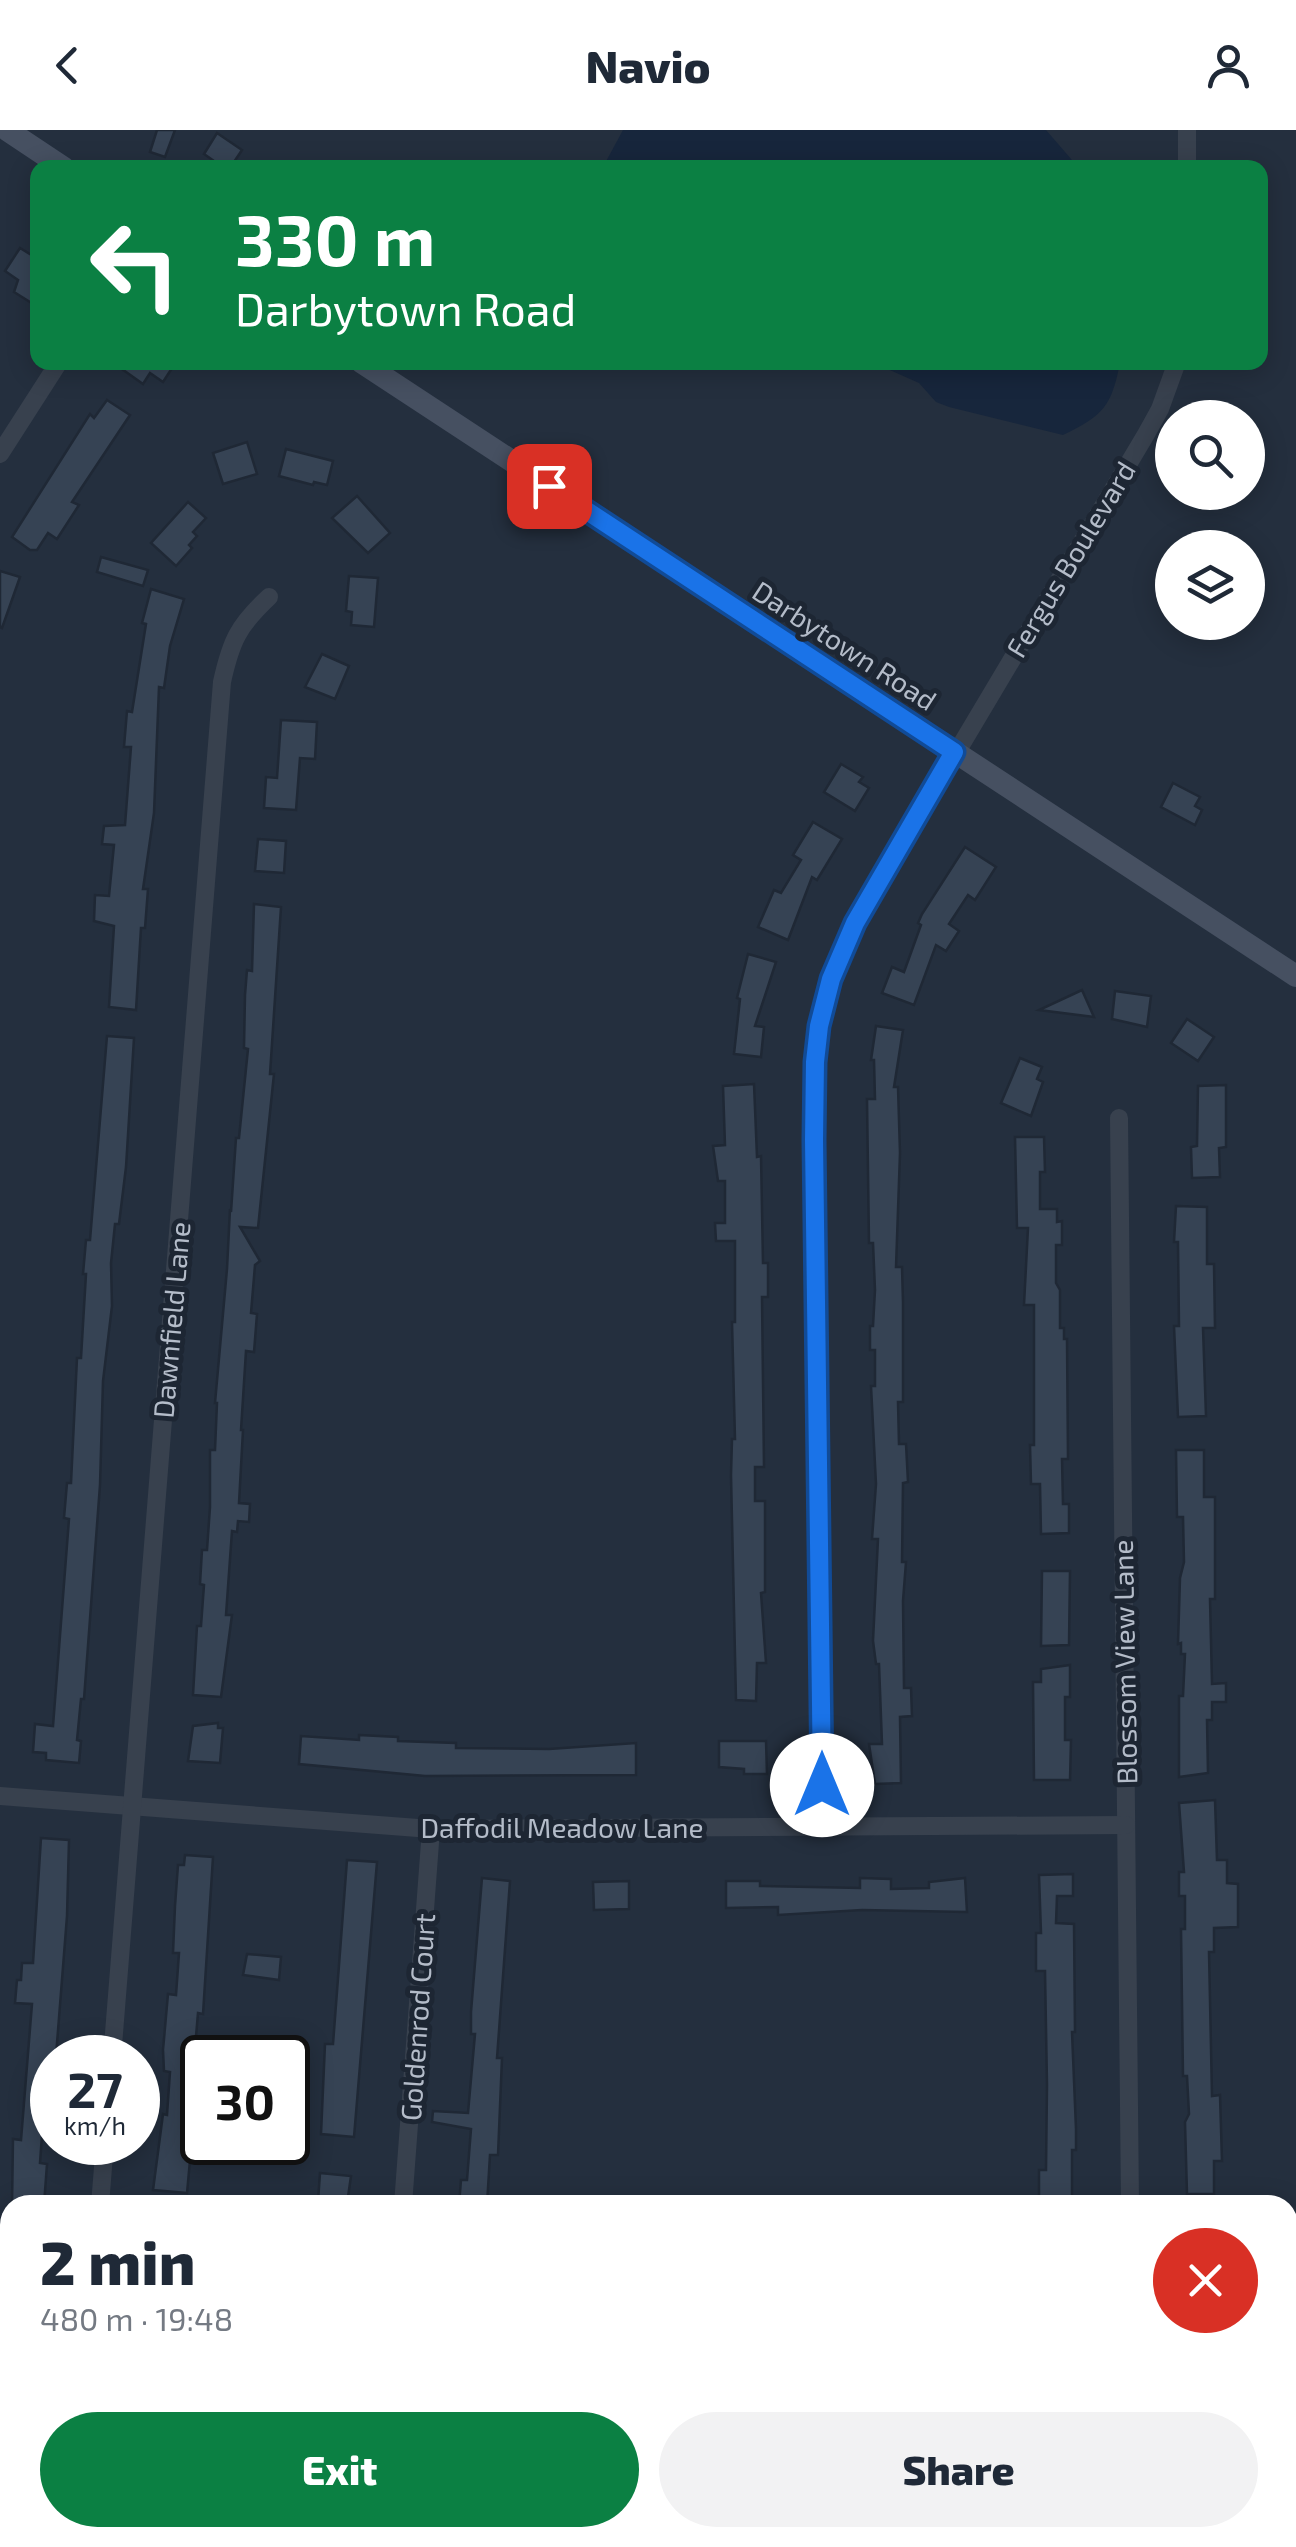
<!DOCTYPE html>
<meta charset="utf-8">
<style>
body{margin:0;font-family:"Exo 2",sans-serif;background:#f2f2f3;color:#1f2937;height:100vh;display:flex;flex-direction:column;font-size:38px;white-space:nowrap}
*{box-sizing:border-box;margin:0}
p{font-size:32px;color:#747a83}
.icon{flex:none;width:55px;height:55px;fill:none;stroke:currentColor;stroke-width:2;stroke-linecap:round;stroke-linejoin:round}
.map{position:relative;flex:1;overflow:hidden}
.panel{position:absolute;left:0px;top:2065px;width:1298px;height:352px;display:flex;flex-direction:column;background:#fff;border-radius:30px 30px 0 0;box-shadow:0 5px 25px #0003}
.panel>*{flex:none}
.guide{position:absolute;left:30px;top:30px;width:1238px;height:210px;border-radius:20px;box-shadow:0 5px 25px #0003;background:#0b8043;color:#fff;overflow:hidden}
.fabs{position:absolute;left:1155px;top:270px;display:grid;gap:20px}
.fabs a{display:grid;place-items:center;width:110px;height:110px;border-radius:50%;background:#fff;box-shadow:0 5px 25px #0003;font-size:50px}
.speed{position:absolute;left:30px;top:1905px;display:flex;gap:20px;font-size:50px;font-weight:700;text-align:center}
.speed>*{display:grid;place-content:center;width:130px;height:130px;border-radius:50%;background:#fff;box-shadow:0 5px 25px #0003;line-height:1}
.speed small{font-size:25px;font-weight:400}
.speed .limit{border:5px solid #111;border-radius:15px;background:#fff;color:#111}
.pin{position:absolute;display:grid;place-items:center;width:85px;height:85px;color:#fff;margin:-42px;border-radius:20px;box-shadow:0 5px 15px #0006}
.me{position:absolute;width:110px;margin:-55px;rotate:0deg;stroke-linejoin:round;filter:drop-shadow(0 0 8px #0008)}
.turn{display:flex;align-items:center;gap:35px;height:210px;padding:0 40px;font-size:45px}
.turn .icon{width:130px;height:130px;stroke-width:2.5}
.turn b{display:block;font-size:70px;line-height:85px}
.round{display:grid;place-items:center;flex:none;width:105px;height:105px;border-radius:52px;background:#f2f2f3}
.overview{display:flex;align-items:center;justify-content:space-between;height:170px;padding:0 40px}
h1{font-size:60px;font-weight:800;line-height:75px}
.primary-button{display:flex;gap:20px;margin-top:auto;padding:20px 40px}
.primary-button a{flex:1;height:115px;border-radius:60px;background:#0b8043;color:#fff;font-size:40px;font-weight:800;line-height:115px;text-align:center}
.primary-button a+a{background:#f2f2f3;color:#1f2937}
header{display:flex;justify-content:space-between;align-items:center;height:130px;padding:0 40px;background:#fff;font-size:45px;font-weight:800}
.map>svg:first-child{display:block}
.water{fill:#17263c}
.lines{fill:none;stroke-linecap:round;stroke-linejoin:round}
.stream{stroke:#17263c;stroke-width:6}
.building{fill:#364354;stroke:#1f2835;stroke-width:2.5}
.street{stroke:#38414e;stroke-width:18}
.secondary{stroke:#465061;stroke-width:22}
.route-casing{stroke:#114b97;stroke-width:25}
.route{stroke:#1a73e8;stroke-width:18}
.labels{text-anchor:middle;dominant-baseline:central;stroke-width:10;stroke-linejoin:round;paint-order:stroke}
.street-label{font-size:28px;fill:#b4bcc9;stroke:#1d2633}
</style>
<header><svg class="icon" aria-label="back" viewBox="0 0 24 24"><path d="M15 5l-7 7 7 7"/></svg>Navio<svg class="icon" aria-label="person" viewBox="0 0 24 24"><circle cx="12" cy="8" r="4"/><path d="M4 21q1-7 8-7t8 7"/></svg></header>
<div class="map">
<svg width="1296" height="2417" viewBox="0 0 1296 2417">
<rect width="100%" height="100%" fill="#242f3e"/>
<g class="water">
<polygon points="623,0 1046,0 1078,37 603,37"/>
<path d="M874 233 1120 232V233C1111 277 1104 285 1063 305L949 277 936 272 919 253Z"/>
</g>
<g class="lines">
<polyline class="stream" points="572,2408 582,2417"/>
</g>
<g class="building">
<polygon points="157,0 175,0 165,27 150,22"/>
<polygon points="217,3 242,20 230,38 224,38 204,24"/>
<polygon points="20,118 38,129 38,177 14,162 18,150 5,141"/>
<polygon points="112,232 176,232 163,252 150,243 143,254"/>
<polygon points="107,270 130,285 72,372 79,375 57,409 48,403 37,420 30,420 12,407 90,284 94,288"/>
<polygon points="247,312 257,344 223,354 213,323"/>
<polygon points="286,319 333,331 327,355 314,352 313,355 279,346"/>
<polygon points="357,366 390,403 368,423 332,388"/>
<polygon points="188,372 206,388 193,402 197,406 189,415 192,418 176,436 151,413"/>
<polygon points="101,427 148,440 143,456 97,442"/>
<polygon points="0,441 20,447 2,498 0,497"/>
<polygon points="349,446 378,448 374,497 351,495 352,482 346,481"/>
<polygon points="151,459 184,469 170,516 164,558 159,557 154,683 143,759 148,759 145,798 141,798 136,880 109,877 114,796 94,791 95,765 109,766 114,715 102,714 104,696 125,695 131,617 124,617 127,581 132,582 146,494 142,493"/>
<polygon points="322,524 349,536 335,569 305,557"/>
<polygon points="281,590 317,592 315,629 300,628 296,680 264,678 266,647 277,648"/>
<polygon points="841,634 863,647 859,652 869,658 855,681 824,662"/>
<polygon points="1173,653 1200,667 1195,676 1202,680 1195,695 1161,677"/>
<polygon points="813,692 842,709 817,750 812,747 788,810 758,797 774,760 781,763 801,730 793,725"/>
<polygon points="258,709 286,711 284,743 255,741"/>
<polygon points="965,717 996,737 975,770 968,765 949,794 959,801 946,821 936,815 914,875 882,863 892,837 904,842 921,795 918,793 922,784"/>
<polygon points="254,774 281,777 270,944 274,944 258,1098 240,1097 260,1131 255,1135 251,1183 257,1184 254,1222 246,1221 241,1300 243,1300 239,1373 250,1374 249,1392 238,1391 237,1402 232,1401 226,1485 232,1485 221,1567 193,1565 197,1496 201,1496 204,1455 200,1454 202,1420 207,1420 210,1377 210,1320 215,1320 217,1273 215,1273 227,1139 230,1079 231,1082 236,1008 239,1008 248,919 244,918 245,865 247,840 252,841"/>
<polygon points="748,824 776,832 755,896 764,897 761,927 734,924 740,869 737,868"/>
<polygon points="1082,860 1094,887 1039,880"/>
<polygon points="1115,861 1151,866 1147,897 1112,889"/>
<polygon points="1187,889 1214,907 1198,931 1171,913"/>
<polygon points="876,896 903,900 894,957 898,957 900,1023 896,1137 902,1137 903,1172 903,1272 898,1272 899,1314 906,1314 908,1352 903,1353 902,1432 906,1432 903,1471 904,1558 911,1558 912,1586 900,1587 901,1653 875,1654 869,1614 882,1614 879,1534 876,1534 873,1511 878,1409 872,1409 876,1354 871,1256 875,1256 875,1220 870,1220 870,1196 873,1196 875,1160 873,1113 869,1113 867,969 875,969 874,930 871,930"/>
<polygon points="107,906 134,908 126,1037 119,1094 115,1094 111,1133 112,1176 103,1251 100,1355 84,1569 81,1569 77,1610 81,1611 79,1633 46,1630 46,1623 33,1622 35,1594 53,1596 69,1389 64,1388 67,1353 71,1353 77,1228 81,1228 86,1144 83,1144 86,1110 90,1110"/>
<polygon points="1020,928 1042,937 1037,949 1043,952 1031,986 1001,973"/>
<polygon points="754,954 757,1027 761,1026 763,1133 768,1133 768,1167 762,1167 764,1337 755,1337 755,1371 765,1371 765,1462 761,1463 766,1533 757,1533 756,1571 736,1570 731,1345 732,1309 735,1309 732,1192 735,1192 735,1111 716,1111 715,1093 725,1093 725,1051 718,1051 713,1016 725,1015 723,956"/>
<polygon points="1226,955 1226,1017 1219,1018 1220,1047 1192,1048 1191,1017 1197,1016 1198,956"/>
<polygon points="1015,1007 1044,1007 1045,1042 1040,1042 1040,1079 1057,1079 1057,1092 1062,1091 1062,1115 1056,1115 1056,1153 1060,1160 1060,1198 1064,1198 1064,1209 1067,1209 1068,1329 1062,1329 1063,1374 1069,1374 1069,1403 1041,1404 1040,1354 1031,1354 1030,1315 1034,1315 1034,1175 1024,1175 1028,1098 1017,1098"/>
<polygon points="1176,1076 1207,1077 1207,1134 1214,1134 1215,1198 1203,1198 1206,1286 1178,1287 1174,1196 1179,1196 1178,1112 1174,1112"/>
<polygon points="1176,1320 1204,1320 1204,1367 1215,1367 1215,1469 1210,1469 1212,1554 1226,1553 1226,1572 1212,1572 1212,1590 1207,1590 1208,1643 1179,1647 1179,1566 1183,1566 1185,1524 1181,1524 1181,1513 1178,1514 1180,1448 1184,1432 1183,1387 1177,1387"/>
<polygon points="1042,1441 1070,1441 1069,1515 1041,1516"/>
<polygon points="1070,1535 1070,1567 1065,1567 1065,1610 1071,1610 1070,1650 1034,1650 1033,1552 1041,1552 1041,1539"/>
<polygon points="218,1593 218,1598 223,1598 220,1633 188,1631 193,1596"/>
<polygon points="359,1605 398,1607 398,1611 456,1613 456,1618 549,1619 636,1613 636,1645 425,1646 299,1634 301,1606 359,1610"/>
<polygon points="719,1611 766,1611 767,1644 744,1644 744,1639 719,1637"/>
<polygon points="1215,1670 1217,1730 1227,1730 1227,1753 1238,1754 1238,1797 1214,1798 1214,1822 1209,1822 1212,1966 1220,1965 1222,2031 1214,2031 1214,2064 1187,2064 1185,1992 1189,1984 1187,1946 1183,1946 1181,1799 1185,1799 1185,1766 1179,1766 1179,1742 1184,1742 1179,1673"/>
<polygon points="41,1708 69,1710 67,1786 56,1926 52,1926 51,1991 43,1991 40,2033 47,2034 44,2075 12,2075 13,2009 21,2010 32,1874 15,1873 17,1850 21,1850 22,1833 33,1833"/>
<polygon points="185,1725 213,1727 203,1884 198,1883 191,1965 196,1965 187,2063 153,2060 163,1984 167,1985 170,1942 164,1941 163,1920 168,1864 176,1865 179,1823 173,1823 175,1776 178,1735 184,1735"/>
<polygon points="347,1730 377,1732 354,2007 321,2004 325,1914 333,1914"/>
<polygon points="1073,1744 1073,1766 1057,1766 1056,1793 1074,1794 1075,1902 1072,1902 1076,1999 1076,2020 1072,2020 1072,2075 1039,2075 1039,2040 1046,2040 1047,1955 1045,1841 1036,1841 1036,1803 1041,1803 1039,1745"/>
<polygon points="482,1748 510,1751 497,1928 502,1928 498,2025 490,2025 487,2075 459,2075 461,2050 467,2050 471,1999 432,1992 433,1981 468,1983 475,1904 471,1904 471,1882"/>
<polygon points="860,1748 891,1749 891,1759 929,1758 929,1752 965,1748 967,1782 862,1780 778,1785 778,1777 726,1778 726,1751 760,1751 760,1756 860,1758"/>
<polygon points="629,1751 629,1779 594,1780 593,1752"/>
<polygon points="247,1824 281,1827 279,1850 243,1845"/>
<polygon points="320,2043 351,2046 347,2074 318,2072"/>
</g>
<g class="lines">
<g class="street">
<polyline points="1187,0 1187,38"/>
<polyline points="0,324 59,232"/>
<polyline points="1119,988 1130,2075"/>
<polyline points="0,1666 431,1699 1126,1695"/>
<path d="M821 1696 814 1010C815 929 818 867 855 793L1145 306 1160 279 1177 232"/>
<path d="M112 1928 222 552C231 511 238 496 269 467"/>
<polyline points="100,2075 105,2012"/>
<polyline points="403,2075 431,1699"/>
<polyline points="1134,2408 1134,2417"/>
<polyline points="72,2417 73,2408"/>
<polyline points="378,2417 378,2408"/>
</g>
<g class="secondary">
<polyline points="7,0 64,38"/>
<polyline points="361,232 1296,846"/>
</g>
</g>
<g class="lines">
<defs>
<polyline id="route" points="549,356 954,622 855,793 831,849 819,896 815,932 814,1010 822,1655"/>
</defs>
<use href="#route" class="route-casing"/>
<use href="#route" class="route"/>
</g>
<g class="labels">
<g class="street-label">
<text transform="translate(1070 429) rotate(-59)">Fergus Boulevard</text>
<text transform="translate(845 515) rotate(33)">Darbytown Road</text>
<text transform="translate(171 1190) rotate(-85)">Dawnfield Lane</text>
<text transform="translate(1124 1532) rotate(-91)">Blossom View Lane</text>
<text x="562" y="1697">Daffodil Meadow Lane</text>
<text transform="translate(417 1887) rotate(-86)">Goldenrod Court</text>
</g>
</g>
</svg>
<div class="fabs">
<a><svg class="icon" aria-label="search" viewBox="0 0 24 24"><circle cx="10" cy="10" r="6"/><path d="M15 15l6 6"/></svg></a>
<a><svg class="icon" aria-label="layers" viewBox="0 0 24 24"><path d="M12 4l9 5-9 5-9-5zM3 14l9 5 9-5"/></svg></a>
</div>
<div class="speed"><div>27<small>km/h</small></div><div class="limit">30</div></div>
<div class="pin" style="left:549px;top:356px;background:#d93025"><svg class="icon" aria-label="arrive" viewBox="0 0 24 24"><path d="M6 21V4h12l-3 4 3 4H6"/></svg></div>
<svg class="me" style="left:822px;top:1655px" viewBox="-20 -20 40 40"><circle r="19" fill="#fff"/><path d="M0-13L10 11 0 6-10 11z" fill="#1a73e8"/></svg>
<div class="guide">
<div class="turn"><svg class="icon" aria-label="left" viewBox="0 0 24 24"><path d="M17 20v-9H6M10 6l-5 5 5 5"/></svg><div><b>330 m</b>Darbytown Road</div></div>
</div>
<section class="panel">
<div class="overview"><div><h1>2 min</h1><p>480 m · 19:48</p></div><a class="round" style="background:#d93025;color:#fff"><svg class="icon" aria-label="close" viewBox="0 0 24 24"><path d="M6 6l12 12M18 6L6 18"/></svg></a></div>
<div class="primary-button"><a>Exit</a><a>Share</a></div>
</section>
</div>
